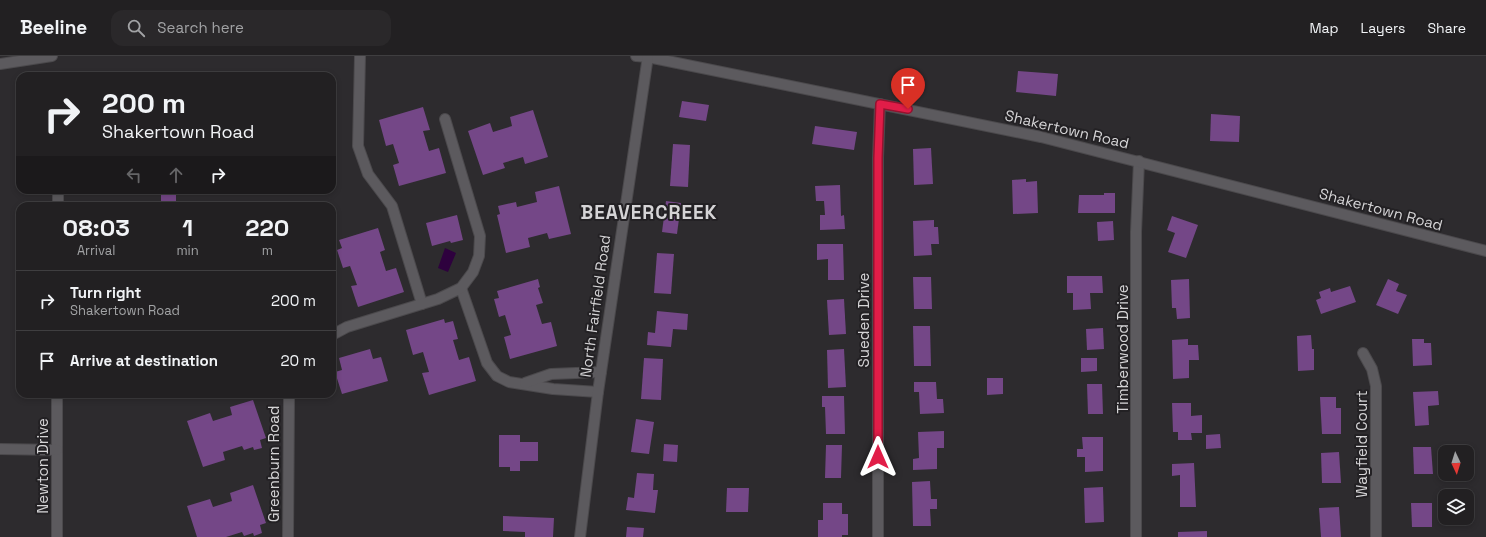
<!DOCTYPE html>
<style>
body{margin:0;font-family:"Space Grotesk",sans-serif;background:#2a282a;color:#f1f3f6;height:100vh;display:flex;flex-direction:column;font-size:15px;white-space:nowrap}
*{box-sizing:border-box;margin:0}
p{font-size:13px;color:#a2a3a5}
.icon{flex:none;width:22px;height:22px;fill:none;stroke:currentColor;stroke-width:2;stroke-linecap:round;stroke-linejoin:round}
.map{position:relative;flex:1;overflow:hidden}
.panel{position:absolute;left:16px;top:146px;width:320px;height:196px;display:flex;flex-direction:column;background:#222022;border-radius:12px;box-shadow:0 2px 6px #0003,0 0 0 1px #3f3e40}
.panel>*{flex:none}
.top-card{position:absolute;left:16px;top:16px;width:320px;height:122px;border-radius:12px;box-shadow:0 2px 6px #0003,0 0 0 1px #3f3e40;background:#222022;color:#f1f3f6;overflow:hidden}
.needle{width:26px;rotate:176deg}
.fabs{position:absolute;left:1438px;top:389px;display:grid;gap:8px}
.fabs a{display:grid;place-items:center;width:36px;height:36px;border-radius:8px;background:#222022;box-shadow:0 2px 6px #0003,0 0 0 1px #3f3e40;font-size:20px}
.pin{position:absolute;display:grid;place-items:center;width:34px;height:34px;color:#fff;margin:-41px -17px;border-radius:50% 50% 50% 0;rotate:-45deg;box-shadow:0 0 4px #0007}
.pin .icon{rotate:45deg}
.me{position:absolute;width:44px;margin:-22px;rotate:0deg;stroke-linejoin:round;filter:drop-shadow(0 0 3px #0008)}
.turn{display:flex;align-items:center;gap:14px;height:84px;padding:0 20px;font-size:18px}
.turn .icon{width:52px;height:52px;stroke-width:2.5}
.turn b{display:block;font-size:28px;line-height:34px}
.lanes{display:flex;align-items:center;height:38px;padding:0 20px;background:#0003;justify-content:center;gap:20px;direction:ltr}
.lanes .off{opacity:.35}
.eta{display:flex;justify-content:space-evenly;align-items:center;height:68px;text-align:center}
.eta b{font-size:24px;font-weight:700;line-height:28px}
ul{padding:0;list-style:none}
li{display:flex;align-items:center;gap:12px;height:60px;padding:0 20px;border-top:1px solid #3f3e40}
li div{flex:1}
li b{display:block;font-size:15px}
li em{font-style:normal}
header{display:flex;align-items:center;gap:24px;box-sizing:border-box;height:56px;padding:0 20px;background:#222022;border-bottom:1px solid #3f3e40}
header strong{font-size:19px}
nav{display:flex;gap:22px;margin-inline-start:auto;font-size:14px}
.search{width:280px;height:36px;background:#2a282a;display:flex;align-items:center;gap:10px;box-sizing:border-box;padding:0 14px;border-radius:12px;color:#a2a3a5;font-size:15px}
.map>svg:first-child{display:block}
.water{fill:#2e013e}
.building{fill:#744787}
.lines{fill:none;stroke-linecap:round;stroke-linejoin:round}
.street-casing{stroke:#4b494c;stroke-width:12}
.secondary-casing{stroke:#4b494c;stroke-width:12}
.street{stroke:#5c5a5e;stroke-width:10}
.secondary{stroke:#5c5a5e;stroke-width:10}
.route-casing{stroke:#92132f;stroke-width:10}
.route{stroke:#e11d48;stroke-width:7}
.labels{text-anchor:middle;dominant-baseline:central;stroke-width:4;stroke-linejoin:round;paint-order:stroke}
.street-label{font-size:15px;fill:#d5d4d6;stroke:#232124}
.district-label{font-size:19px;font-weight:bold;letter-spacing:1px;fill:#d5d4d6;stroke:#232124}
</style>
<header>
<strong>Beeline</strong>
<div class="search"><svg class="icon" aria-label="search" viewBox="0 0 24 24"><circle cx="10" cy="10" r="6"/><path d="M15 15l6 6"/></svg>Search here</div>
<nav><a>Map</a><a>Layers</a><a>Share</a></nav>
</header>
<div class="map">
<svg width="1486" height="481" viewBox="0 0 1486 481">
<rect width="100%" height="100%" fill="#2d2b2e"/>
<polygon class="water" points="445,192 456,197 448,216 438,212"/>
<g class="building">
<polygon points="1018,15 1058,18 1056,40 1016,36"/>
<polygon points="682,45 709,49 706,65 679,61"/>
<polygon points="423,51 430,74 423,75 429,95 439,92 446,117 399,130 393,109 399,107 393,88 386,90 379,64"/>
<polygon points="533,54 548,101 525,108 523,101 503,107 505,112 483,119 468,75 490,67 493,76 512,70 510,61"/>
<polygon points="1211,58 1240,60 1239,86 1210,85"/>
<polygon points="815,70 857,76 854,94 812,88"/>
<polygon points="673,88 690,89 688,131 670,130"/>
<polygon points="931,92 933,128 914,129 913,93"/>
<polygon points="1026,123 1026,126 1037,125 1038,157 1013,158 1012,124"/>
<polygon points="840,129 841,160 844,159 845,173 820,174 820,159 825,159 824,145 816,145 815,130"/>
<polygon points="559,130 571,178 549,183 547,177 528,182 530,191 506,197 497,159 500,158 498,150 516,146 517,151 537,146 535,136"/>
<rect x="161" y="134" width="15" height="12"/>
<polygon points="1104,137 1115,137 1115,157 1078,157 1079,139 1104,139"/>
<polygon points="666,145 681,147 677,178 662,176"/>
<polygon points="457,159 463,184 451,187 450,185 432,190 426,167"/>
<polygon points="1172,160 1198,169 1186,202 1168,196 1175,177 1167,174"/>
<polygon points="934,164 934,171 938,171 939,188 931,188 932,199 914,200 913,165"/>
<polygon points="1113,165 1114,184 1098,185 1097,166"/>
<polygon points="378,172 385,194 380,196 386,215 396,212 404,236 358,251 351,230 357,229 350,210 343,212 337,194 342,192 339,184"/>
<polygon points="817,188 843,188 844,224 828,224 828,203 817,204"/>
<polygon points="657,197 674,198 671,238 654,237"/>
<polygon points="1067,220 1102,220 1103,237 1090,237 1091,253 1073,254 1073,237 1067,237"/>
<polygon points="913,221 931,221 932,253 914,253"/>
<polygon points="538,223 540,231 538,232 543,247 536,249 542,268 551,266 557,290 510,303 504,281 511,279 505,259 499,261 494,243 499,242 497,235"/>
<polygon points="1189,223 1190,262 1177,263 1176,252 1172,252 1171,224"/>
<polygon points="1388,223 1399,228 1396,235 1407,239 1398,258 1376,249"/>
<polygon points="1350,230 1356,246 1321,258 1316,244 1321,242 1319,236 1330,232 1331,236"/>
<polygon points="844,243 846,278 829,279 827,244"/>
<polygon points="657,255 688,258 687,274 673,273 671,291 647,289 648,276 655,277"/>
<polygon points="444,263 445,267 453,265 458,283 453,284 459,304 469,301 476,325 429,339 422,317 429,316 423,296 413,299 406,274"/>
<polygon points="913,270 930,270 931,310 914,310"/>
<polygon points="1103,272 1104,293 1087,294 1086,273"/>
<polygon points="1311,279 1312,293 1314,293 1314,314 1298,315 1297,280"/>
<polygon points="1188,283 1188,289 1198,289 1199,304 1189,304 1189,322 1173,323 1172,284"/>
<polygon points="1412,283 1424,283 1424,287 1431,287 1432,309 1413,310"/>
<polygon points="370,293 373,303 381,301 388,325 342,338 335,316 342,314 339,302"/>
<polygon points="844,293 846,331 828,332 827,294"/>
<polygon points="644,302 663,303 661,344 641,343"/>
<polygon points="1081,302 1097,302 1097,315 1081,316"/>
<polygon points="987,322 1003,322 1003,338 987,339"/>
<polygon points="914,326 936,326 937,343 943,343 944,357 920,358 919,336 914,336"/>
<polygon points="1087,328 1102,328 1103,358 1088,358"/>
<polygon points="1438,335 1439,349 1428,350 1429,369 1415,370 1413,336"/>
<polygon points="822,340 844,340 845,378 826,378 825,351 822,351"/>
<polygon points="1320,341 1336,341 1336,352 1341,352 1341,378 1322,378"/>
<polygon points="253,344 266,382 260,384 262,392 254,394 253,391 244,394 242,390 223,396 225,404 203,411 187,365 210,357 213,365 232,359 230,351"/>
<polygon points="1172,347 1191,347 1191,360 1202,359 1202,377 1191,377 1192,384 1178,384 1178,376 1173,376"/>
<polygon points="636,363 654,366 649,398 631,396"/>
<polygon points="944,375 944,392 937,392 937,413 913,414 913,403 919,402 918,376"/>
<polygon points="1220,378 1221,392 1206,393 1206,379"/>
<polygon points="499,379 520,379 520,386 538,386 538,405 520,405 520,415 510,415 510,411 499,411"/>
<polygon points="1082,381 1103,381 1103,415 1085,416 1085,401 1077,401 1077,393 1083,393"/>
<polygon points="664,388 678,389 677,406 663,405"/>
<polygon points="826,389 842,389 841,422 825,422"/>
<polygon points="1413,391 1431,391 1433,418 1414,418"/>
<polygon points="1339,396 1341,427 1322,427 1321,397"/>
<polygon points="1194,407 1196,451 1180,451 1180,419 1172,420 1172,408"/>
<polygon points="637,417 654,418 653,434 658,434 655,457 626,454 628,441 634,442"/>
<polygon points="930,425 931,443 937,443 937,453 930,453 931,470 913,470 912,426"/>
<polygon points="253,429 266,467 260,469 262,477 254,480 253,477 244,480 242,476 226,481 197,481 187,450 210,443 213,451 232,445 230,437"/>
<polygon points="1103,431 1104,466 1085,467 1084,432"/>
<polygon points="727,432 749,432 748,456 726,456"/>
<polygon points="823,447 842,447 842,458 848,458 848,479 842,479 842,481 818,481 818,464 823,464"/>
<polygon points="1411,447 1432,447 1432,471 1412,471"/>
<polygon points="1339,451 1341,481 1321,481 1319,452"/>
<polygon points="503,460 554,462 553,481 525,481 525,476 503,475"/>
<polygon points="627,471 644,472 643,481 626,481"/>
<polygon points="1207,475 1207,481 1178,481 1178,476"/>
</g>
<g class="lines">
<defs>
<g id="street">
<polyline points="360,0 358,90 368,118 392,150 422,248"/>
<polyline points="58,150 58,134"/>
<polyline points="461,232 487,307 497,320 509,326 553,333 598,336"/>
<polyline points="332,279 347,271 438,243 461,232 473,216 479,200 480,180 445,63"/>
<polyline points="1363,297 1372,313 1376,330 1376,481"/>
<polyline points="525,327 551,318 601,316"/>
<polyline points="57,338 57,481"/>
<polyline points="0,393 57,394"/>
<polyline points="288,481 289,343 290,338"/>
<polyline points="878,481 878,102 880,48"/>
<polyline points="1136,481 1136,176 1139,105"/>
</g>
<g id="secondary">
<polyline points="636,0 648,1 1041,81 1486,195"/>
<polyline points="0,8 52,0"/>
<polyline points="580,481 598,336 648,0"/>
</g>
</defs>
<use href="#street" class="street-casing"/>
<use href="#secondary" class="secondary-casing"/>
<use href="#street" class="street"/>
<use href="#secondary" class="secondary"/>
</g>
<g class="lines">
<defs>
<polyline id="route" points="878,401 878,102 880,48 908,53"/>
</defs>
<use href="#route" class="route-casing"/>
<use href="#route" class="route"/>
</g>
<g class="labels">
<g class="street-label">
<text transform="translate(1067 73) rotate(13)">Shakertown Road</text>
<text transform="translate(1381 153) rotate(15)">Shakertown Road</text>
<text transform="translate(595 250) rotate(-82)">North Fairfield Road</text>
<text transform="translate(863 264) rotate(-90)">Sueden Drive</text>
<text transform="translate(1122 293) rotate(-90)">Timberwood Drive</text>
<text transform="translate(1361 388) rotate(-90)">Wayfield Court</text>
<text transform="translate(273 408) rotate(-90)">Greenburn Road</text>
<text transform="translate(42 410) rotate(-90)">Newton Drive</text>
</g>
<g class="district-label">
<text x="649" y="156">BEAVERCREEK</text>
</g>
</g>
</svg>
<div class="fabs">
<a><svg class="needle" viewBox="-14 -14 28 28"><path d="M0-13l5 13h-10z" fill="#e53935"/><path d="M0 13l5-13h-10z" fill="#a2a3a5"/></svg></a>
<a><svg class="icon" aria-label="layers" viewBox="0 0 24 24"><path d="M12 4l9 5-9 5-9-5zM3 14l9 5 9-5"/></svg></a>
</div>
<div class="pin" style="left:908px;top:53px;background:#d93025"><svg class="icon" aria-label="arrive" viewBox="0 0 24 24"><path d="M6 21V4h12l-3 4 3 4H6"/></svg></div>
<svg class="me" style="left:878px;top:401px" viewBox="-20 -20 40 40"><path d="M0-17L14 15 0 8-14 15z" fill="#e11d48" stroke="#fff" stroke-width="4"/></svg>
<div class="top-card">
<div class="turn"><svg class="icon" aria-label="right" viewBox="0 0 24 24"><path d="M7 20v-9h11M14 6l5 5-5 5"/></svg><div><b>200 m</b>Shakertown Road</div></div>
<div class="lanes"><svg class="icon off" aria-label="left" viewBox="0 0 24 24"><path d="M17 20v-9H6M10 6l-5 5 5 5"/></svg><svg class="icon off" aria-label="ahead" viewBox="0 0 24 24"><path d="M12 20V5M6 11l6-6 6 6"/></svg><svg class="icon" aria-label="right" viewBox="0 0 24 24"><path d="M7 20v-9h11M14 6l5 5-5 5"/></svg></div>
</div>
<section class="panel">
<div class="eta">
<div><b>08:03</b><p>Arrival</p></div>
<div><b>1</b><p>min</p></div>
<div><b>220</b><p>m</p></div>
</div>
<ul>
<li><svg class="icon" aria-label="right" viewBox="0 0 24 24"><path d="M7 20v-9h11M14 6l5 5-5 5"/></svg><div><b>Turn right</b><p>Shakertown Road</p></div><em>200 m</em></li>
<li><svg class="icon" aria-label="arrive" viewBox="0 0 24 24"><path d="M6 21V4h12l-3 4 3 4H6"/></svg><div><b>Arrive at destination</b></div><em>20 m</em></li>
</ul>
</section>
</div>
